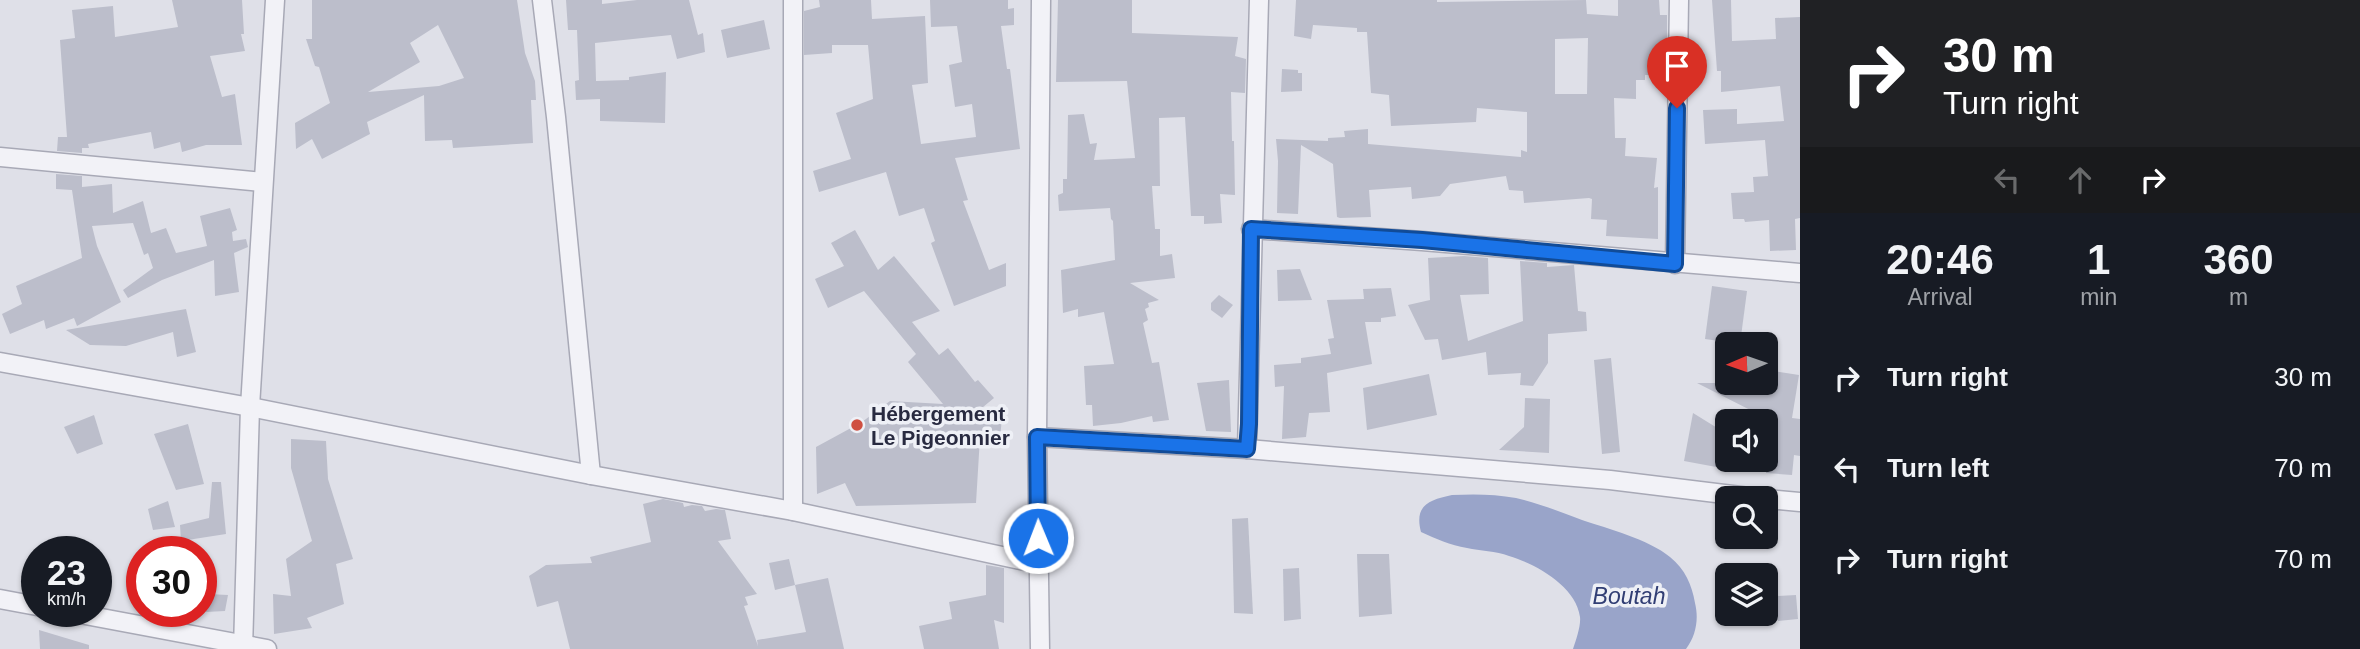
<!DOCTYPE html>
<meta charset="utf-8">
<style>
body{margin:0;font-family:Helvetica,sans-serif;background:#242831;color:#f1f3f6;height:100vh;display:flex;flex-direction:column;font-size:26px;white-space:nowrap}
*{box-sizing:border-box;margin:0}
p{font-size:23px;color:#9ea1a6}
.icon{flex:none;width:38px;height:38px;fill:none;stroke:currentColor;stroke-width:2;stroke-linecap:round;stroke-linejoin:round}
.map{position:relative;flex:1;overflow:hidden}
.details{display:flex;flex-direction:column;background:#171b24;width:560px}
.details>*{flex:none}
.hud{background:#202124;color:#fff;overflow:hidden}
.needle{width:46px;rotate:268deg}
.buttons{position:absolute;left:1715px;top:332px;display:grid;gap:14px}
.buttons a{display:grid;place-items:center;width:63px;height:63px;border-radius:10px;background:#171b24;box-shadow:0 2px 5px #0004;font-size:35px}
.speed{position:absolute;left:21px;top:536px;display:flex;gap:14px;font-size:35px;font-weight:700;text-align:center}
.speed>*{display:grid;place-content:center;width:91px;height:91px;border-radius:50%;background:#171b24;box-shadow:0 2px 5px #0004;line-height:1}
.speed small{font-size:18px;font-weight:400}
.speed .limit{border:10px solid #d22;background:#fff;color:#111}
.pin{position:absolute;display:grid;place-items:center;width:60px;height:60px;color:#fff;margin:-72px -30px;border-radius:50% 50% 50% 0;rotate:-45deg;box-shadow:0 0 7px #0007}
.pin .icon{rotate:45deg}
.me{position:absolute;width:77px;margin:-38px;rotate:359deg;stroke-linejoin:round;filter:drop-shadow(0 0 5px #0008)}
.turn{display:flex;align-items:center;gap:24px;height:147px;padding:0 28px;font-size:32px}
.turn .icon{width:91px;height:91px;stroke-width:2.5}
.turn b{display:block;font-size:49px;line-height:60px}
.lanes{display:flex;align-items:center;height:66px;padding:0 28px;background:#0003;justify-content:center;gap:35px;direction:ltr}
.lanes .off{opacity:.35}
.eta{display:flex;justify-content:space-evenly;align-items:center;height:119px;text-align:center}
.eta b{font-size:42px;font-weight:700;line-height:49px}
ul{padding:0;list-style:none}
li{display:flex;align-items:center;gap:21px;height:91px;padding:0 28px}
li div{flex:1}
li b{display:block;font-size:26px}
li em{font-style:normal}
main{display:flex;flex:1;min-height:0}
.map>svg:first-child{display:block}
.water{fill:#99a4c9}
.building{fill:#bcbecb;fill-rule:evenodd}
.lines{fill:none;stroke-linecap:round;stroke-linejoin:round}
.minor-casing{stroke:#a8a9b6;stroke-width:21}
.minor{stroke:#f2f2f7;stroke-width:18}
.route-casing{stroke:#114b97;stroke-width:18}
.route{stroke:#1a73e8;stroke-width:12}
.poi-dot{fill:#cf5042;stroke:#eef0f6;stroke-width:2.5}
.labels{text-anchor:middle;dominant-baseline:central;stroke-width:7;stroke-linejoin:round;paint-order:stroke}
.poi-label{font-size:21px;font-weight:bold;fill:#282a40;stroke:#eef0f6;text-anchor:start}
.water-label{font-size:23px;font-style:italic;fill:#313e74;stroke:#eef0f6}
</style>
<main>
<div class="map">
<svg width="1800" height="649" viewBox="0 0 1800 649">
<rect width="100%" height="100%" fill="#dfe0e8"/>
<path class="water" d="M1452 495C1473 494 1495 494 1516 498 1538 503 1561 512 1582 520 1609 529 1648 539 1670 557 1685 569 1692 585 1695 603 1699 619 1696 636 1686 649H1573C1576 640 1581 626 1580 617 1576 586 1536 564 1509 556 1496 551 1480 551 1467 548 1450 545 1436 539 1421 532 1414 505 1429 500 1452 495Z"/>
<g class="building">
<polygon points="172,0 242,0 244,34 241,34 245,51 210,56 222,97 235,94 242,145 206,145 182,152 180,142 154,149 151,132 88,144 89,148 82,148 82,153 57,151 58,137 67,137 60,40 75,38 72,10 113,6 115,37 178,27"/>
<path d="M312 0H517L525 53 535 81 536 100H531L533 143 453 148 452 140 425 141 424 95 367 122 370 134 322 159 312 139 296 149 295 123 330 103 319 67 315 66 306 39H312ZM438 25 464 78 439 86 368 92 420 62 410 43Z"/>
<polygon points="566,0 602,0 602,4 637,0 689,0 698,35 703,33 705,52 677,59 671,35 595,43 596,81 629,80 629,77 666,72 665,123 600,121 600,99 576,100 575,81 579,80 577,30 568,30"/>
<polygon points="819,0 871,0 872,19 925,16 928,83 912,85 921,144 976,137 972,104 955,107 949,65 962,62 957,26 931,27 930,0 1008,0 1008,9 1014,8 1014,25 1001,26 1007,69 1010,69 1020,149 955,158 968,200 963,201 989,270 1006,263 1006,286 954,306 931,243 935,241 924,208 899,216 886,172 819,192 813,171 851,159 836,113 873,99 868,45 832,45 832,53 804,55 804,11 820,7"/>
<polygon points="1058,0 1132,0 1132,33 1238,37 1235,56 1246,59 1245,93 1231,92 1232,141 1234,141 1235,195 1220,194 1222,223 1204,224 1204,216 1191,216 1185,117 1159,118 1160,186 1152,186 1155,229 1160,229 1160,256 1172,254 1175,278 1130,283 1159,300 1148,303 1149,307 1145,309 1148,320 1143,323 1152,363 1159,362 1169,420 1153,422 1152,416 1121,423 1093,426 1092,405 1086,405 1084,366 1114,364 1104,312 1078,317 1078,309 1063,313 1061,270 1115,260 1113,221 1111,219 1110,208 1059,211 1058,195 1063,193 1063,179 1067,179 1068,115 1084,114 1090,144 1097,143 1094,160 1135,158 1127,81 1056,82"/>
<path d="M1296 0H1437V2L1586 0 1587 14 1618 16V0H1659L1660 15H1667V45H1658V75H1645V80H1636V99L1614 98 1615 138H1626L1625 156 1657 158 1654 188 1658 187V239L1606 236 1607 220 1591 219 1592 199 1589 198 1524 203 1523 191 1509 190 1506 176 1450 184 1440 196 1412 199 1411 187 1369 190 1371 217 1340 218 1337 217 1333 164 1301 145 1298 214 1277 213 1278 161 1276 139 1328 141V138L1345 137 1344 131 1368 129V144L1521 157V150L1527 152V112L1477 108 1476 122 1391 126 1389 95 1371 93 1367 32H1357V28L1313 25 1311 39 1294 36ZM1588 38 1587 94H1555V39Z"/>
<polygon points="1712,0 1731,0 1732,41 1776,39 1775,18 1800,17 1800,218 1795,219 1796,250 1770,251 1769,220 1745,222 1744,219 1733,219 1731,193 1754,192 1753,177 1768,176 1765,140 1705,144 1703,110 1737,109 1737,124 1784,121 1780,86 1721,92 1721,71 1717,71"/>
<polygon points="764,20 770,49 727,58 721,30"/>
<polygon points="1282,69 1298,70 1298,73 1302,73 1302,91 1281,92"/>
<polygon points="56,174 82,176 82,187 112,184 113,213 143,201 151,233 166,228 176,253 207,246 200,216 230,208 237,230 232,232 233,241 246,239 248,247 234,253 239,292 215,296 214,260 162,280 128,298 123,290 153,268 148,253 144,255 133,223 92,226 97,246 121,302 77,326 74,318 46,329 44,320 10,334 2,314 22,304 16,286 82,258 72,190 56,189"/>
<polygon points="855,230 878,270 894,256 940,311 912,322 939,355 948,348 975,382 978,380 994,398 972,416 1002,418 1000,438 980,437 976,503 856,506 845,483 817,494 816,447 862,422 890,401 943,404 908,362 916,354 864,291 828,308 815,279 844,266 831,243"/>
<polygon points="1464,256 1488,258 1489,294 1460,295 1468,341 1523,321 1520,261 1547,263 1547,267 1574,265 1578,311 1586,312 1587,331 1548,334 1548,363 1533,386 1520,385 1521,373 1488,375 1486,352 1442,360 1438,339 1425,340 1408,305 1430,300 1428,258"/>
<polygon points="1300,269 1312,300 1278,301 1277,270"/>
<polygon points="1712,286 1747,291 1740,344 1705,339"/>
<polygon points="1391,288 1396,316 1381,318 1381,322 1365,322 1372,364 1327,373 1330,412 1309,413 1306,437 1282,439 1284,386 1275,387 1274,365 1301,363 1301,358 1331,354 1328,339 1334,338 1327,300 1364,299 1363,289"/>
<polygon points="1219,295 1233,305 1222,318 1211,310 1211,303"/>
<polygon points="186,309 196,352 177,357 173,332 126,346 90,345 66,330"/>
<polygon points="1611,358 1620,452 1602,454 1594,360"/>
<polygon points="1766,370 1799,375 1792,418 1800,419 1800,456 1794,455 1792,475 1766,473 1766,418 1697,383 1744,383 1766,387"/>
<polygon points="1429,374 1437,415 1367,430 1363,388"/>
<polygon points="1229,380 1231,432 1206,431 1197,383"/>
<polygon points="1525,398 1550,399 1549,453 1499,450 1524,427"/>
<polygon points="1693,413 1727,434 1727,469 1684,461"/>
<polygon points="94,415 103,444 77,454 64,427"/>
<polygon points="188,424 204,484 176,490 154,434"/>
<polygon points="291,439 326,441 328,479 353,559 336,564 344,604 307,618 312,628 274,634 273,594 291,596 286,559 312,541 291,468"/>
<polygon points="212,482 221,482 226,534 181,541 180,525 209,518"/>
<polygon points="663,499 683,503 684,507 692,505 702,506 705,511 716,509 725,510 731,539 718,541 757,594 745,597 748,605 744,606 758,646 757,640 806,632 795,585 828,578 844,649 570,649 558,601 537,607 529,576 546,565 592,563 590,557 651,542 643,504"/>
<polygon points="168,501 175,527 153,530 148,509"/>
<polygon points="1248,518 1253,614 1234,613 1232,519"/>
<polygon points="1357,554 1389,554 1392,614 1359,617"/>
<polygon points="789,559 795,585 775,590 769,563"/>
<polygon points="986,565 1004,568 1004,623 994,620 999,649 924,649 919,626 952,619 949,602 986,595"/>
<polygon points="1299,568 1301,619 1284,621 1283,569"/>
<polygon points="208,594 228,595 225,611 206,612"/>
<polygon points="1796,595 1798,619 1778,621 1776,596"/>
<polygon points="39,630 89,645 89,649 40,649"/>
</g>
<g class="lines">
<defs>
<g id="minor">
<polyline points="542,0 556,117 591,475"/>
<polyline points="793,0 793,511"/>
<polyline points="0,157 263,182"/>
<polyline points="1251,229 1422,241 1800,273"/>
<polyline points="1675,264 1679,0"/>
<polyline points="0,362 250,407 591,475 793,511 1039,564"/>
<polyline points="1037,437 1247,449 1259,0"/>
<polyline points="1247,449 1610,480 1765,499"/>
<polyline points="1766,499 1800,502"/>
<polyline points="0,599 37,606"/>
<polyline points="64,611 267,649"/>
<polyline points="243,649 250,407 275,0"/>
<polyline points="1040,649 1037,437 1041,0"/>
</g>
</defs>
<use href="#minor" class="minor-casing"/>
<use href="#minor" class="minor"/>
</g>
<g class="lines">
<defs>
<polyline id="route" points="1038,538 1037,437 1247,449 1249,424 1251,229 1422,240 1675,264 1677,108"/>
</defs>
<use href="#route" class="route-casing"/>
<use href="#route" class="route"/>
</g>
<circle class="poi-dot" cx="857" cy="425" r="7"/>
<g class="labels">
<g class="poi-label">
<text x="871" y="413">Hébergement<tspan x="871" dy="24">Le Pigeonnier</tspan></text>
</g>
<g class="water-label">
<text x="1629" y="596">Boutah</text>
</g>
</g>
</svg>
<div class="buttons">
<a><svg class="needle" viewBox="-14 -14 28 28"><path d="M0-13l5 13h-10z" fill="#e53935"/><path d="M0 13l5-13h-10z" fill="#9ea1a6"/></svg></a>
<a><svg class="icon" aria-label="sound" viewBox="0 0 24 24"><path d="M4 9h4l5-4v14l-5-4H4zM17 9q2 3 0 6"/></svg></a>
<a><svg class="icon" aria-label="search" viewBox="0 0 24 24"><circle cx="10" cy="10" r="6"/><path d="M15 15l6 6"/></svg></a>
<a><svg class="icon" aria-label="layers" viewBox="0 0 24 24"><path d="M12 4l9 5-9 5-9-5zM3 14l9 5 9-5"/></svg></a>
</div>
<div class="speed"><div>23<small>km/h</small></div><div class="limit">30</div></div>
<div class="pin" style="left:1677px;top:108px;background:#d93025"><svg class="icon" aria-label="arrive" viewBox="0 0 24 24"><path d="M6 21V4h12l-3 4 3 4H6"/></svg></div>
<svg class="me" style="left:1038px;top:538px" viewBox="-20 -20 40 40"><circle r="17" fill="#1a73e8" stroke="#fff" stroke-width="3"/><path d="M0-11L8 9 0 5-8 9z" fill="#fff"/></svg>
</div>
<section class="details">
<div class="hud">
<div class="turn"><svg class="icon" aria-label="right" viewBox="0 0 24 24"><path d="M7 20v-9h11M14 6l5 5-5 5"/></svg><div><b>30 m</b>Turn right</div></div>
<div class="lanes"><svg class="icon off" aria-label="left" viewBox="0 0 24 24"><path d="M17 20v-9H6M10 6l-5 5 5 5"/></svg><svg class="icon off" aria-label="ahead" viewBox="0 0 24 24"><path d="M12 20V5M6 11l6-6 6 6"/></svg><svg class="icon" aria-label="right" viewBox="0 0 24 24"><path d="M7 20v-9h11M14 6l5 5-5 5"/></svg></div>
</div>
<div class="eta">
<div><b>20:46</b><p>Arrival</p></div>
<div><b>1</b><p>min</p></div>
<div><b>360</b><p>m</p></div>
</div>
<ul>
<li><svg class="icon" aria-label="right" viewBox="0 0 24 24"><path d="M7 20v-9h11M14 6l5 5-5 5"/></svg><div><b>Turn right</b></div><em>30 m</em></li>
<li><svg class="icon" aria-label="left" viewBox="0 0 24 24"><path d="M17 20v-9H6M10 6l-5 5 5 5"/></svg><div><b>Turn left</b></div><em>70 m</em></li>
<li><svg class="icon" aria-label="right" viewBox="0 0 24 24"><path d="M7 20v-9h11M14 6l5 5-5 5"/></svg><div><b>Turn right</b></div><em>70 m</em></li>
</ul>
</section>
</main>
